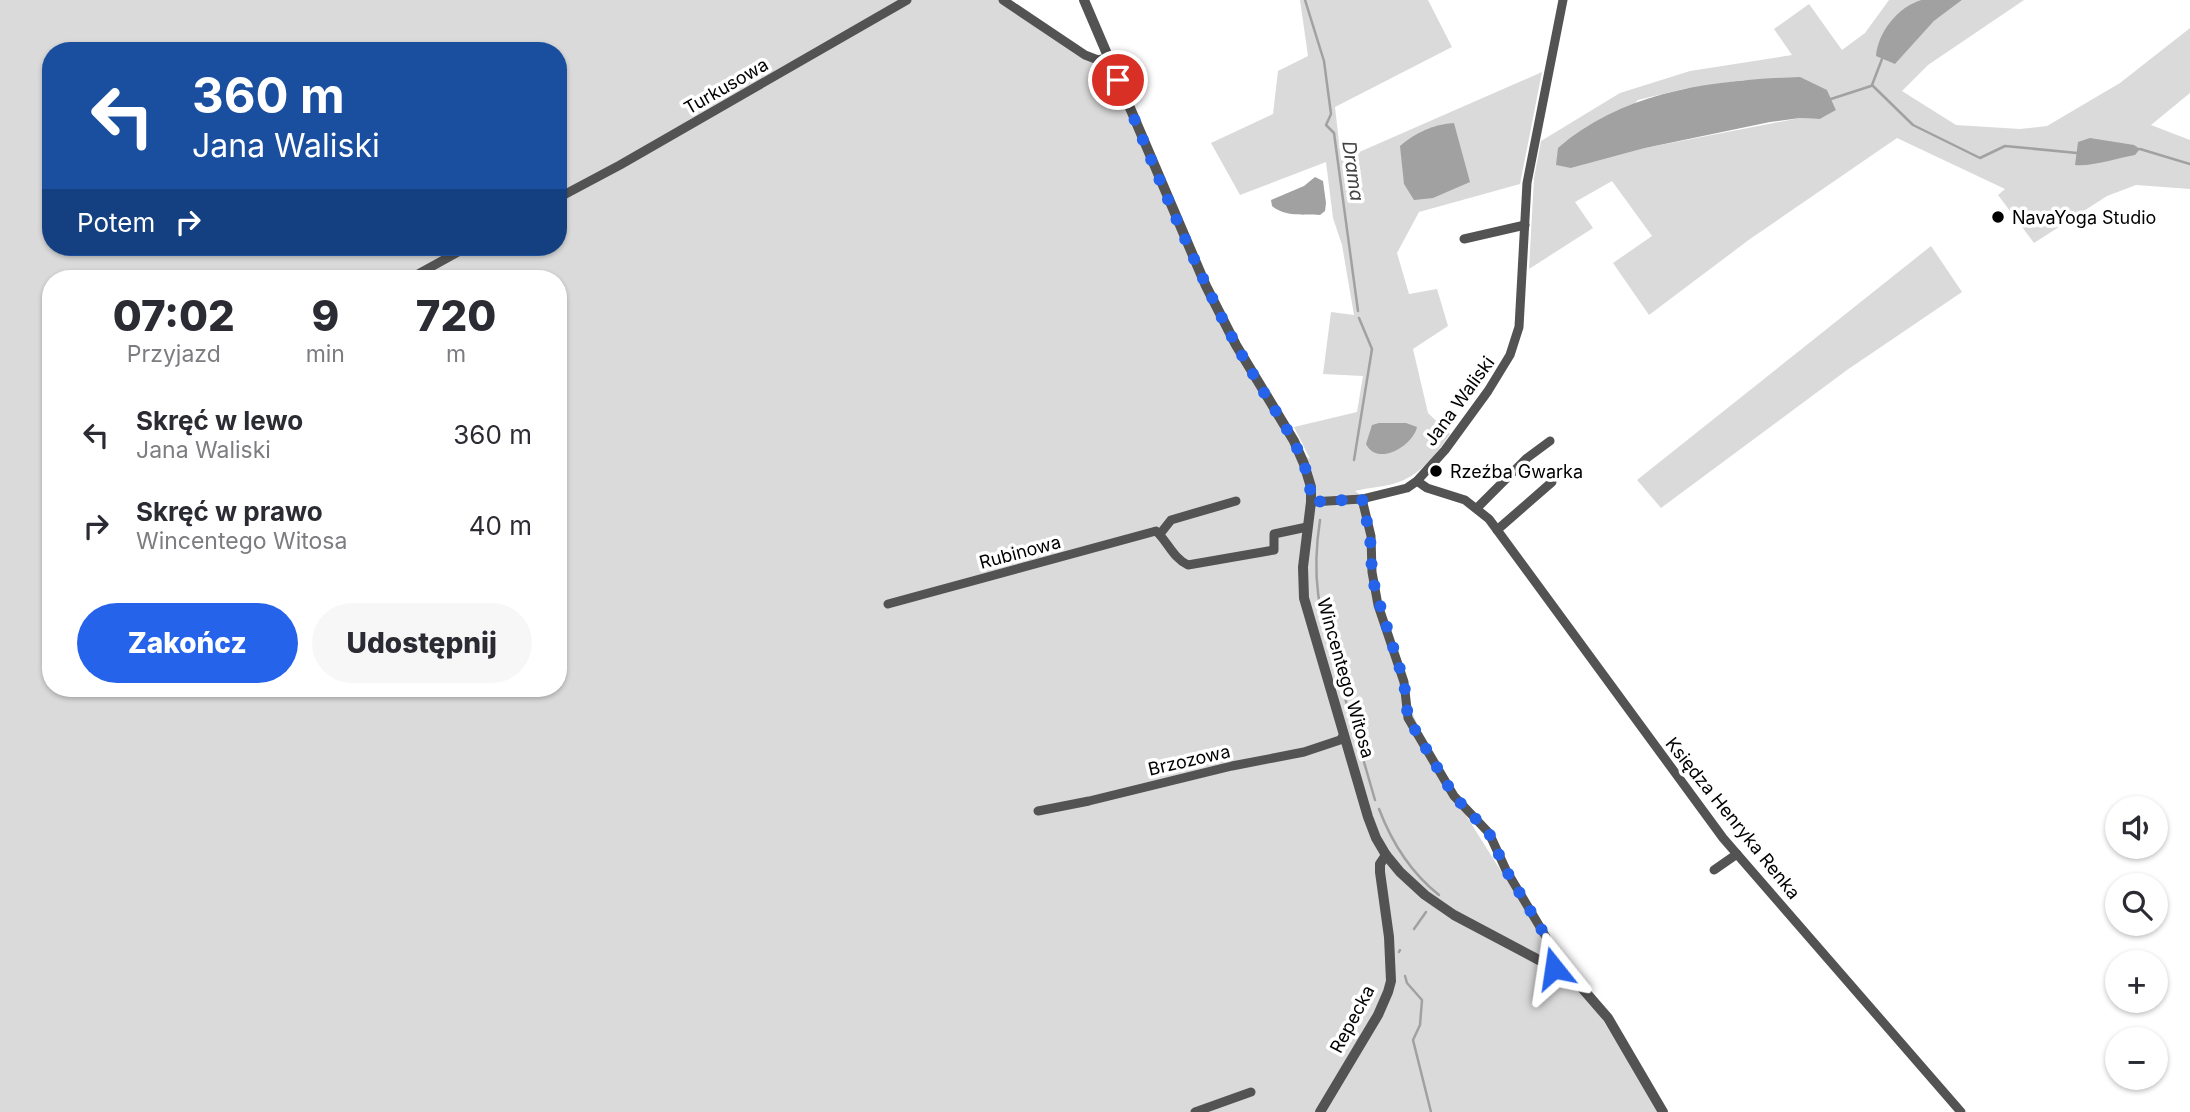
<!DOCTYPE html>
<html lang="pl">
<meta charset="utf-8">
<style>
body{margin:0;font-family:Inter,sans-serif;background:#f7f7f7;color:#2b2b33;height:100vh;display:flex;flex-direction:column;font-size:26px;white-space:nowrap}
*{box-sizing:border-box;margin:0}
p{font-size:23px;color:#7c7c81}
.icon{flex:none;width:38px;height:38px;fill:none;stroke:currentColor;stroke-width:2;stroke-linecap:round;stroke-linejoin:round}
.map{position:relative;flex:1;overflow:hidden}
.side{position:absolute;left:42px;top:270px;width:525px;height:427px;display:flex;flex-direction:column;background:#fff;border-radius:28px;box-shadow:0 2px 5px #0004}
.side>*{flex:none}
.top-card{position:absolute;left:42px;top:42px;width:525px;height:214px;border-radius:28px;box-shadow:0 2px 5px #0004;background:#1a4fa0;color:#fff;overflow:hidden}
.controls{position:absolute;left:2105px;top:796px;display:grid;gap:14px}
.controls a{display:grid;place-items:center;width:63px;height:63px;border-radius:50%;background:#fff;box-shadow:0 2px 5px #0004;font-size:35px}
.pin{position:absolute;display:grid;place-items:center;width:60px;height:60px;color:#fff;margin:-30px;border:4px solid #fff;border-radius:50%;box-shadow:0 2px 7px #0007}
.me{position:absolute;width:77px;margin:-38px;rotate:345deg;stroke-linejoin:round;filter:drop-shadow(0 0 5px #0008)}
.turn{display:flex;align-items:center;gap:24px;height:147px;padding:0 35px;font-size:32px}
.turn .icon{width:91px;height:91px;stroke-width:2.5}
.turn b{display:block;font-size:49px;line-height:60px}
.then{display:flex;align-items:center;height:66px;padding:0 35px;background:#0003;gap:14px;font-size:26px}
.eta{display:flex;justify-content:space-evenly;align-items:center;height:119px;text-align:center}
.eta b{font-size:42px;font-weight:800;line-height:49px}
.cta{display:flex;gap:14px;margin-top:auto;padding:14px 35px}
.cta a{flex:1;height:80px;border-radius:42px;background:#2563eb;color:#fff;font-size:28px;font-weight:800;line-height:80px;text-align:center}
.cta a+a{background:#f7f7f7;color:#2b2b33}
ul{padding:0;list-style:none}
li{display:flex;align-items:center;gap:21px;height:91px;padding:0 35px}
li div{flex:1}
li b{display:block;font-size:26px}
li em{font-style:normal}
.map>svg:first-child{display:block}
.green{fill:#dadada;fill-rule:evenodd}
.water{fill:#a1a1a1}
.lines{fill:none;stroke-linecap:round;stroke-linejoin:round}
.stream{stroke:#a1a1a1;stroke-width:2.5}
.minor{stroke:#535353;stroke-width:9}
.tertiary{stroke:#535353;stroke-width:10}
.route{stroke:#2563eb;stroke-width:12;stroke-dasharray:0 21.6}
.poi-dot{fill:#000;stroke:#fff;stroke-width:2.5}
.labels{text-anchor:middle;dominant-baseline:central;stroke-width:7;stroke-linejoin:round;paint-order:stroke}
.street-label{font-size:18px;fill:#000;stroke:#fff}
.poi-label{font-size:18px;fill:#000;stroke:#fff;text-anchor:start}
.water-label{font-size:19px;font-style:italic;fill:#424242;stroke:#fff}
</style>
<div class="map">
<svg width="2190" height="1112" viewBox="0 0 2190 1112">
<rect width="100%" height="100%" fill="#fff"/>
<g class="green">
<path d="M0 0H1002L1107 69 1154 173 1292 446 1310 459 1294 427 1357 412 1363 376 1323 374 1331 312 1354 315 1342 245 1333 218 1326 162 1240 195 1211 143 1273 114 1278 71 1308 56 1300 0H1428L1452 47 1335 107 1341 160 1542 72 1520 184 1419 212 1397 253 1409 294 1437 289 1448 326 1413 349 1428 413 1450 434C1436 455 1419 477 1393 484 1381 487 1367 488 1355 491L1362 496 1383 619 1410 708 1442 777 1551 951 1598 1012 1659 1112H0ZM51 51H558V247H51ZM51 278H558V688H51Z"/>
<path d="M1889 0H1921L1913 3 1895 64 1934 21 1962 0H2024L1928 65 1902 91 1956 125 2020 129 2047 126 2120 83 2190 28V93L2151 125 2190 140V189L2136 185 2107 196 2034 243 1998 195 2005 189 1897 138 1750 239 1649 315 1613 263 1652 236 1612 181 1575 202 1593 228 1529 269 1534 178 1541 141 1620 93 1690 71 1792 55 1774 29 1809 4 1842 50 1865 33ZM1744 80 1827 90 1836 110 1820 119 1800 118 1645 148 1571 168 1638 100 1683 89Z"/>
<polygon points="1931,246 1962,292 1847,370 1661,508 1637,480"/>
</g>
<g class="water">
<path d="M1921 0H1962L1934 21 1895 64 1876 56C1878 32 1898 7 1921 0Z"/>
<path d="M1800 77 1827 90 1836 110 1820 119 1800 118 1770 122 1645 148 1571 168 1556 165 1558 148C1625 90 1715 80 1800 77Z"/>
<path d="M1454 123 1470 182 1433 198 1414 200 1404 184 1400 146C1415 133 1434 124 1454 123Z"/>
<path d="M2090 138 2134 145 2140 149 2135 155C2117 158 2091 167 2075 165L2078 142Z"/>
<path d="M1315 177 1323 181 1326 203 1325 211 1320 215C1304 214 1285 217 1272 206L1271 200 1304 186Z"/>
<path d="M1379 423H1406L1417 427C1413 446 1377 467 1366 444L1372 425Z"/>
</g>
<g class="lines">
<g class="stream">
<polyline points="1305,0 1324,61 1331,114 1326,125 1334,133 1358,311"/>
<polyline points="1872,85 1913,125 1980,158 2005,146 2077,153"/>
<polyline points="1872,85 1882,59"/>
<polyline points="1831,99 1871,86"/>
<polyline points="2140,149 2190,164"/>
<polyline points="1354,460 1372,349 1359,318"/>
<path d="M1320 520C1311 578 1319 610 1335 666"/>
<polyline points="1338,675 1354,728"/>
<polyline points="1357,738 1375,800"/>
<path d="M1379 809C1392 843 1410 872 1439 895"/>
<polyline points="1414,929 1426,912"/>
<polyline points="1399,952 1400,950"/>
<polyline points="1405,976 1407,983 1422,1000 1420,1025 1413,1040 1431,1112"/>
</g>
<g class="minor">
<polyline points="1003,0 1085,55 1098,60 1109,57"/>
<polyline points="558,198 620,165 907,0"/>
<polyline points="1464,239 1525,225"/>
<polyline points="411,278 467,247"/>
<polyline points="1417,481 1427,488 1465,500 1489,519 1723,838 1961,1112"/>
<polyline points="1362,499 1371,536 1372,572 1378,605 1404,682 1408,718 1454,796 1489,833 1506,870 1546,937 1554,956 1554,968"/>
<polyline points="1311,502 1362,499 1407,488 1417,481 1445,450 1488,391 1510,355 1519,327 1527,183 1563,0"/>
<polyline points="1477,508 1527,458 1550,441"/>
<polyline points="1497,530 1552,482"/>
<polyline points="1160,534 1171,520 1236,501"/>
<path d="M888 604 1156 531C1168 542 1173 558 1188 565L1274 550V534L1307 527"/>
<polyline points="1038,811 1089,801 1232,766 1304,752 1340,740 1344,735"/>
<polyline points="1714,870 1737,854"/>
<polyline points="1195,1112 1251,1092"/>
</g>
<g class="tertiary">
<polyline points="1084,0 1206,286 1236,345 1294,441 1304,464 1311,487 1311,502 1303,567 1304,598 1368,817 1376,838 1386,855 1400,872 1425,895 1454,915 1554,968 1582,988 1608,1018 1663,1112"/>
<polyline points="1320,1112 1378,1015 1388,992 1391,981 1389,937 1380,872 1380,864 1386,855"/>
</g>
</g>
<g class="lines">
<path class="route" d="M1118 80C1151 159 1183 239 1221 316 1234 342 1248 366 1263 391 1284 425 1311 461 1311 502L1362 499 1370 536 1372 572 1375 589 1404 682 1408 718 1454 796 1489 833 1506 870 1546 937 1554 956V968"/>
</g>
<g class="poi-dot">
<circle cx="1998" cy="217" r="7"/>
<circle cx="1436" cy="471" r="7"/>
</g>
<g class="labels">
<g class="street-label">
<text transform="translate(726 86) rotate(-30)">Turkusowa</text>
<text transform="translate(1459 401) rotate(-54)">Jana Waliski</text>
<text transform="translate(1020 552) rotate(-15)">Rubinowa</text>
<text transform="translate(1346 678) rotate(74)">Wincentego Witosa</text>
<text transform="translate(1189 760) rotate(-13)">Brzozowa</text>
<text transform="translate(1733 818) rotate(51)">Księdza Henryka Renka</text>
<text transform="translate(1352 1019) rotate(-62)">Repecka</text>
</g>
<g class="poi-label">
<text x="2012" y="217">NavaYoga Studio</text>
<text x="1450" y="471">Rzeźba Gwarka</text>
</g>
<g class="water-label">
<text transform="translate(1353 171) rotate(82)">Drama</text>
</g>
</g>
</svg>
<div class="controls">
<a><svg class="icon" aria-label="sound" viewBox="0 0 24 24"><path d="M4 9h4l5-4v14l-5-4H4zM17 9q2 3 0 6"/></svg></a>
<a><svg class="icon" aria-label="search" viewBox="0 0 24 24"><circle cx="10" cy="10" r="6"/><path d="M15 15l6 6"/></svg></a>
<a>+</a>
<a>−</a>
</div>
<div class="pin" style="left:1118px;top:80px;background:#d93025"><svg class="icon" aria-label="arrive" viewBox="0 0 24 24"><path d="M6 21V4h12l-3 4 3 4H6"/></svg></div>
<svg class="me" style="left:1554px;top:968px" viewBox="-20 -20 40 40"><path d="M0-17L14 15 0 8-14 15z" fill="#2563eb" stroke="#fff" stroke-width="4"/></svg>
<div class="top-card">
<div class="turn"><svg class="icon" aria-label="left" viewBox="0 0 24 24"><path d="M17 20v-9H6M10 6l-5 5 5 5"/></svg><div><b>360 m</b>Jana Waliski</div></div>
<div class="then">Potem<svg class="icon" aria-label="right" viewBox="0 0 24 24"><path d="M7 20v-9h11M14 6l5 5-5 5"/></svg></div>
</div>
<section class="side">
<div class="eta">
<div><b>07:02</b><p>Przyjazd</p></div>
<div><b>9</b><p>min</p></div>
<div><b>720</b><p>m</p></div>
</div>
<ul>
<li><svg class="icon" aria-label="left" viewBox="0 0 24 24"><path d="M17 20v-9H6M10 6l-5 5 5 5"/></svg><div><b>Skręć w lewo</b><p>Jana Waliski</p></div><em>360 m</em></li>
<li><svg class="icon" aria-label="right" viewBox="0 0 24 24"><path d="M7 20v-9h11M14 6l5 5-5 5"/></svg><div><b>Skręć w prawo</b><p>Wincentego Witosa</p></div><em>40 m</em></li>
</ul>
<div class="cta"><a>Zakończ</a><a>Udostępnij</a></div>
</section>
</div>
